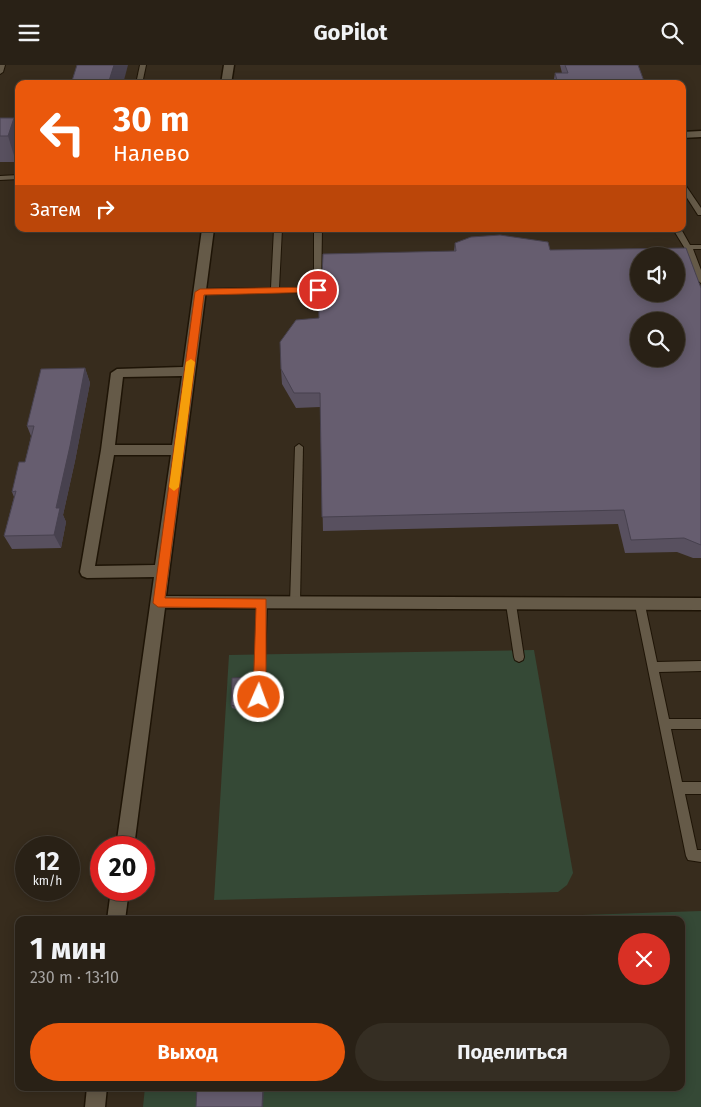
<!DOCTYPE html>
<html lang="ru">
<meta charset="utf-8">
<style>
body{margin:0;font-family:"Fira Sans",sans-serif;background:#352e23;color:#f1f3f6;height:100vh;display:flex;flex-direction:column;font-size:19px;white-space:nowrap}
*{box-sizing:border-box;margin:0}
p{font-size:16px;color:#a5a3a1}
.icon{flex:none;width:28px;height:28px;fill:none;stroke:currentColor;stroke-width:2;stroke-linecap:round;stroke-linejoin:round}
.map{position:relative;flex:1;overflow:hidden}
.details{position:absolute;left:15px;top:851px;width:670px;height:175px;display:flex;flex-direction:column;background:#292116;border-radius:10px;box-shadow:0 2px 12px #0003,0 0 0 1px #453e35}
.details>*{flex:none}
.banner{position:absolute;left:15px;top:15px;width:671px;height:152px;border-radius:10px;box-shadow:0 2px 12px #0003,0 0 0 1px #453e35;background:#ea580c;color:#fff;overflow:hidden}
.buttons{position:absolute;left:630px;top:182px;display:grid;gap:10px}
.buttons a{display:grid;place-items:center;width:55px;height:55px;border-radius:50%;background:#292116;box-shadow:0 2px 12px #0003,0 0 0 1px #453e35;font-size:25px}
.speed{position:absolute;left:15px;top:771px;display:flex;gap:10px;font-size:25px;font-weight:700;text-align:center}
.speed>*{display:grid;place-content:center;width:65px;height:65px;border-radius:50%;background:#292116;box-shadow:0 2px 12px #0003,0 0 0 1px #453e35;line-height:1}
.speed small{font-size:12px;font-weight:400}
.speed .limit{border:8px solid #d22;background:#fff;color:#111}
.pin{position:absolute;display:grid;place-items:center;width:42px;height:42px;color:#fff;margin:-21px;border:2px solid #fff;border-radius:50%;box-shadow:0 1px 5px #0007}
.me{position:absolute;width:55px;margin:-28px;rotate:2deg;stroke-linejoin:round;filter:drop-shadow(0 0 4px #0008)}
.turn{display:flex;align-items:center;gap:18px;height:105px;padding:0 15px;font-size:22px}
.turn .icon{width:65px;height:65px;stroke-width:2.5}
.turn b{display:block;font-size:35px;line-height:42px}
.then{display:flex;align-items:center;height:48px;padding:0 15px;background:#0003;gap:10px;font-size:19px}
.round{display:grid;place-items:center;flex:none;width:52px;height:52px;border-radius:26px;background:#352e23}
.head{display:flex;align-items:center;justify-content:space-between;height:85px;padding:0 15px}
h1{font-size:30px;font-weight:700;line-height:38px}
.primary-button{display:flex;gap:10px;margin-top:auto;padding:10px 15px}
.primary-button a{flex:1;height:58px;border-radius:30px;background:#ea580c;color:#fff;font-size:20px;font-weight:700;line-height:58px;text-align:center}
.primary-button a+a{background:#352e23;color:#f1f3f6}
header{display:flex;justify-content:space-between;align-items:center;height:65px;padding:0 15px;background:#292116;font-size:22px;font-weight:700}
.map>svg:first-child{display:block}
.green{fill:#354936}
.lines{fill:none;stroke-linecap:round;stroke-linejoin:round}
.service-casing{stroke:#1e1406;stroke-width:2}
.minor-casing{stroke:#1e1406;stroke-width:3}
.tertiary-casing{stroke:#1e1406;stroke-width:3}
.service{fill:#655a48;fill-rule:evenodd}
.minor{fill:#655a48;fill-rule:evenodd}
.tertiary{fill:#655a48;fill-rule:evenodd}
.wall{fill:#58505f}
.shaded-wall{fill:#47414e}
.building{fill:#665d6f;stroke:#47414e;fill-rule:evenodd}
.route{fill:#ea580c;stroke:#983908}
.slow{fill:#f59e0b}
</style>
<header><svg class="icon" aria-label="menu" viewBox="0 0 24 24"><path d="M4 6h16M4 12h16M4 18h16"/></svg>GoPilot<svg class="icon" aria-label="search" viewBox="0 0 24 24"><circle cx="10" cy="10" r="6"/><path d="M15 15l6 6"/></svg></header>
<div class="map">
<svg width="701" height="1042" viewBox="0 0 701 1042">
<rect width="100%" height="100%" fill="#372c1d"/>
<g class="green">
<polygon points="534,585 573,808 567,820 558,827 214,835 229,590"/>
<polygon points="701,846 701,1042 143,1042 145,1022 681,1022 681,855 432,855"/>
</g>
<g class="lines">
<defs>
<g id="service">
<polygon points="0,0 5,0 3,7 0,9"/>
<polygon points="140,0 146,0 142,19 136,19"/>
<polygon points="19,110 19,114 0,115 0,111"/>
<polygon points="682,117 684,118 701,143 701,150 698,150 682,125"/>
<polygon points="274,164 282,164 279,223 314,223 314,164 322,164 321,227 197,229 197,225 200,224 271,223"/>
<polygon points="673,164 681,164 690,180 701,180 701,184 693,184 701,205 701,218 697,215 684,182"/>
<polygon points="299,379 303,382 300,538 299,541 295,542 291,541 290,538 295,382"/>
<polygon points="262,534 266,535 267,538 264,632 263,635 259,637 255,635 254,632 257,538 258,535"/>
<polygon points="511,535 515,536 516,539 524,592 523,595 519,597 515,595 514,592 506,539 507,536"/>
<polygon points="640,536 644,537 645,540 657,597 701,596 701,606 659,607 669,654 701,654 701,664 671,664 682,717 701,717 701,729 685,729 697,785 701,785 701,797 688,795 686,791 635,540 636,537"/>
</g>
<g id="minor">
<path d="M202 164H214L166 531 701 533V545L165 543 134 782H116L154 512 87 513 82 511 80 507 101 385 111 308 117 304 183 302ZM182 311 172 380H115L123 312ZM114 390H171L155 500 95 501Z"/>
<polygon points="111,825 129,825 125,855 107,855"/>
<polygon points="87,1022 107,1022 105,1042 85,1042"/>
</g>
<g id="tertiary">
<polygon points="224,0 234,0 231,19 221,19"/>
<polygon points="701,66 701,72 682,73 682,67"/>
</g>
</defs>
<use href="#service" class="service-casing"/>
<use href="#minor" class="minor-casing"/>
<use href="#tertiary" class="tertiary-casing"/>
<use href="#service" class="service"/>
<use href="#minor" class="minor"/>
<use href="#tertiary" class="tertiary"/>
</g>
<g class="wall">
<polygon points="560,0 638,0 645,19 553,19 555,8 562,8"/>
<polygon points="0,53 14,53 19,67 19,91 16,97 0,97"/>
<polygon points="455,178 550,185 701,223 701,493 693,493 677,487 625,488 618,459 323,466 320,342 296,343 282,319 281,304 319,253 454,186"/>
<polygon points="85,303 90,318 75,396 63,450 66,457 61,483 12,484 4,471 14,432 12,427 25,397 31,371 27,361"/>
<polygon points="252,616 252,649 232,643 231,640"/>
</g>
<g class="shaded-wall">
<polygon points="114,0 128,0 123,19 108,19"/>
<polygon points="14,53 19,67 19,91 16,97 8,71"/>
<polygon points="85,303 90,318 75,396 63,450 66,457 61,483 54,470 56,443"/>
<polygon points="252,612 252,649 251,645"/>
<polygon points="263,1022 264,1022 263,1042 262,1042"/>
</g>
<g class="building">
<polygon points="77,0 114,0 108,19 71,19"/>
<polygon points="565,0 638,0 645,19 558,19 555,8 568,8"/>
<polygon points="0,53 14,53 8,71 0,71"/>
<path d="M500 170 548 177 550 185 686 183 701 223V480L684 473 631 475 624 445 322 452 320 328H294L281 304 280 277 296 255 319 253 318 214 322 212 323 189 456 186 455 178 471 172ZM639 191H676V229H639ZM639 256H676V294H639Z"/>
<polygon points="85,303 70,381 56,443 60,443 54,470 4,471 16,426 12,427 19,397 25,397 34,361 27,361 41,304"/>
<polygon points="252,612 251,645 231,640 232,613"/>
<polygon points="197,1022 263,1022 262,1042 196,1042"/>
</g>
<polygon class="route" points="318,222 321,223 321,227 204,230 165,533 266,534 266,632 259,637 253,632 256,543 158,542 153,538 195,227 200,224"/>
<polygon class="slow" points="191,294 195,297 179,422 174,426 169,422 186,297"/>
</svg>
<div class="buttons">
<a><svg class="icon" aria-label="sound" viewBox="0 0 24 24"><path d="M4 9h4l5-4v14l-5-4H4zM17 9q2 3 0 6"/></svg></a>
<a><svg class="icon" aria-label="search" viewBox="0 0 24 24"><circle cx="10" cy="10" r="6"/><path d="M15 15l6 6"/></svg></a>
</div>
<div class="speed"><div>12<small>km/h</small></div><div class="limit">20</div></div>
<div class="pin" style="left:318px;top:225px;background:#d93025"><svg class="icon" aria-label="arrive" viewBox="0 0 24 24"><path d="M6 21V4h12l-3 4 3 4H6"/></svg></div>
<svg class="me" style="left:259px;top:632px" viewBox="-20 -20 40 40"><circle r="17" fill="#ea580c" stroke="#fff" stroke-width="3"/><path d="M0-11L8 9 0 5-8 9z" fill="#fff"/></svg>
<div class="banner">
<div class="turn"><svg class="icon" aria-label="left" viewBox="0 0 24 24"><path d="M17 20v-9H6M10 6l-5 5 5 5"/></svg><div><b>30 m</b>Налево</div></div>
<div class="then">Затем<svg class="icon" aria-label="right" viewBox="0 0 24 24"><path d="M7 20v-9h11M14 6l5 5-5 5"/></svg></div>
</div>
<section class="details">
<div class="head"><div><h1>1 мин</h1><p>230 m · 13:10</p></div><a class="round" style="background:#d93025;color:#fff"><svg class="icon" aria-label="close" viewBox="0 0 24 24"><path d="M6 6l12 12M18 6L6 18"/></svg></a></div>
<div class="primary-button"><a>Выход</a><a>Поделиться</a></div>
</section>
</div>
